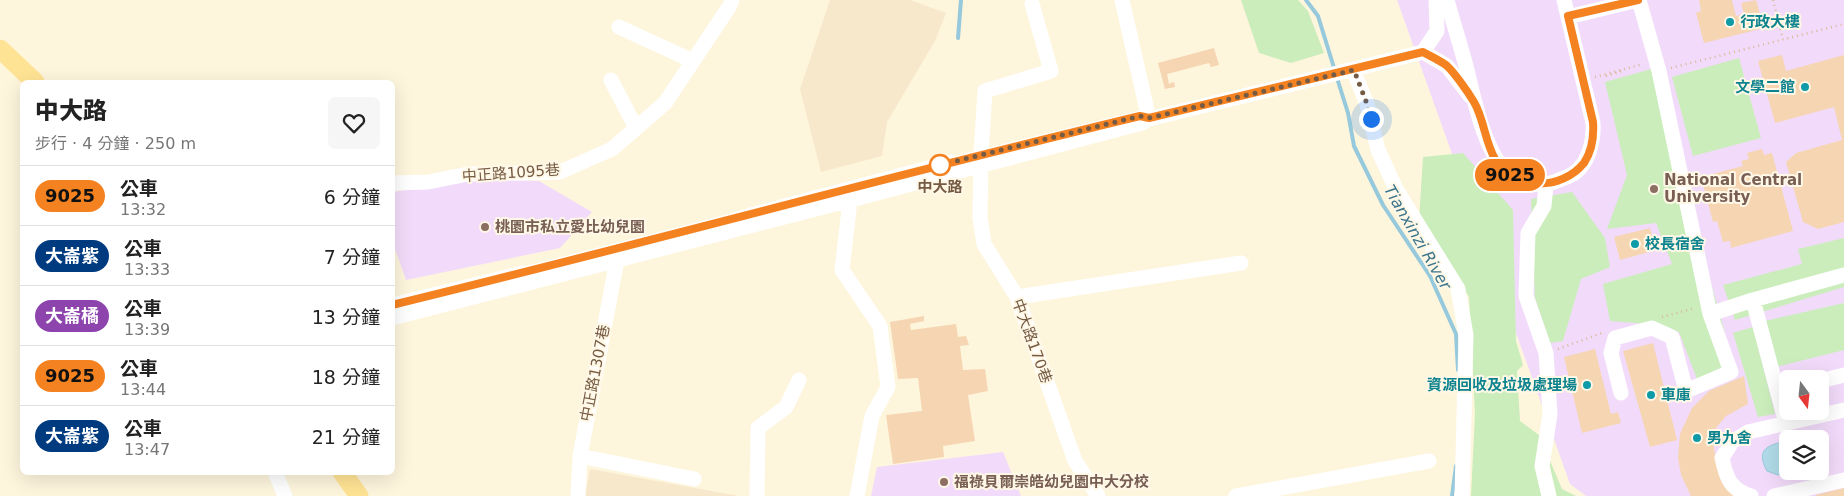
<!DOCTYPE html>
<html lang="zh-TW">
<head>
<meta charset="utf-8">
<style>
  body { margin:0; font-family:"DejaVu Sans","Noto Sans TC",sans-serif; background:#f6f6f6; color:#222; height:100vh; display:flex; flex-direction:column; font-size:19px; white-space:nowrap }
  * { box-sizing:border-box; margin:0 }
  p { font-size:16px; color:#767676 }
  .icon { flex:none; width:28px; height:28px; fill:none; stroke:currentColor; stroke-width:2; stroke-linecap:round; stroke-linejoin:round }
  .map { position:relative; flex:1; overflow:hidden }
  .sheet { position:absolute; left:20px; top:80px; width:375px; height:395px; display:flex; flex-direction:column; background:#fff; border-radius:8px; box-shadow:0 5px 20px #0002 }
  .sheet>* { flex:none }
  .badge { padding:0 10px; border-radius:16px; font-size:18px; line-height:32px }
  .needle { width:32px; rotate:165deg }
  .fabs { position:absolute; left:1779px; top:370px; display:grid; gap:10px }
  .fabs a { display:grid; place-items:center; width:50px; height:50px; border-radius:8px; background:#fff; box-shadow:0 5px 20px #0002; font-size:25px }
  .you { position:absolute; width:25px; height:25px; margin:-12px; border:4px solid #fff; border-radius:50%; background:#1a73e8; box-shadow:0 0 0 8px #1a73e833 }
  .map>.badge { position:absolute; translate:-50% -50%; box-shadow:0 0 0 2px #fff }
  .round { display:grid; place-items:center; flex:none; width:52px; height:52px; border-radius:8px; background:#f6f6f6 }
  .summary { display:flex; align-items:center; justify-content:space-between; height:85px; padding:0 15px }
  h1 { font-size:24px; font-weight:800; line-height:38px }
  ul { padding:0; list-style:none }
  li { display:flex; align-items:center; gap:15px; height:60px; padding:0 15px; border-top:1px solid #e0e0e0 }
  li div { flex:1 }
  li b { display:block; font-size:19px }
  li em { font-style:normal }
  li .badge { min-width:55px; font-weight:700; text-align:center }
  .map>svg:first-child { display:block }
  .residential { fill:#f7e8cb }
  .education { fill:#f2dbfa; fill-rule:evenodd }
  .green { fill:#caedbb }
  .water { fill:#b1dbe9; stroke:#96c9dc }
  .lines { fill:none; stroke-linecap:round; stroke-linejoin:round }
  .stream { stroke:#96c9dc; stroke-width:4 }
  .building { fill:#f6d5b2 }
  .path { stroke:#dbb896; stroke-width:2.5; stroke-dasharray:1 4; stroke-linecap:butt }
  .minor { stroke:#fff; stroke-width:15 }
  .major { stroke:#ffe394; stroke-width:19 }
  .line-casing { stroke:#fff; stroke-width:11 }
  .line { stroke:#f58220; stroke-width:8 }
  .walk { stroke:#765b44; stroke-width:5; stroke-dasharray:0 9 }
  .culture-dot { fill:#0f9aa8; stroke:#fff8e6; stroke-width:2 }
  .stop-dot { fill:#fff; stroke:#f58220; stroke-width:2.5 }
  .education-dot { fill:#8d6e63; stroke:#fff8e6; stroke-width:2 }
  .labels { text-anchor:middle; stroke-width:4; stroke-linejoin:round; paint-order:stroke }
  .culture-label { font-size:15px; font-weight:bold; fill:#0d838f; stroke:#fff8e6; text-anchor:start }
  .street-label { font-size:15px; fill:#765b44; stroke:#fff8e6 }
  .education-label { font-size:15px; font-weight:bold; fill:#785e54; stroke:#fff8e6; text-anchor:start }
  .stop-label { font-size:15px; font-weight:bold; fill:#765b44; stroke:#fff8e6 }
  .water-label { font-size:16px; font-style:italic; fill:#3c758c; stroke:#fff8e6 }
</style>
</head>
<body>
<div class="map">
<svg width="1844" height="496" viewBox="0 0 1844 496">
  <rect width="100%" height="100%" fill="#fef5dd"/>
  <!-- residential -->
  <path class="residential" d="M830,0H910L946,13L935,41L887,122L882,156L821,172L800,89Z
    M590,469L739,496H585Z"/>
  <!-- education -->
  <path class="education" d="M1397,0H1844V496H1586L1570,484ZM1788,379H1820V411H1788ZM1788,439H1820V471H1788Z
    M478,179L539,181L592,212L560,248L406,280L393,243V192Z
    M1003,452L1021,496H871L877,467Z"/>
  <!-- green -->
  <path class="green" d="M1241,0H1298L1308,11L1324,53L1291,63L1259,53Z
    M1739,58L1761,138L1693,156L1672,77Z
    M1651,69L1725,333L1723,367L1697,379L1679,332L1659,325L1610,321L1603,284L1672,264L1656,223L1607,229L1627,175L1605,82Z
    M1463,153L1513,210L1516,341L1523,365L1517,371L1520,421L1539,435L1562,489L1576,496H1471L1475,414L1469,297L1419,221L1423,157Z
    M1572,192L1605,238L1610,267L1581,279L1563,341L1550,343L1535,298L1531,199Z
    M1844,238V287L1735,320L1723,285L1802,264L1798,249Z
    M1844,303V350L1776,367L1765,321Z
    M1753,327L1775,414L1758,417L1733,333Z"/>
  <!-- water -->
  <path class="water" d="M1787,441L1788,471H1792L1778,475L1767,471C1755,449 1768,445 1787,441Z"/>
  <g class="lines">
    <!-- stream -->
    <path class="stream" d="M1306,0L1318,16L1335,71
      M958,38L961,0
      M1337,78L1348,113L1354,146L1383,205L1430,276L1456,334L1458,370
      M1452,496L1456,466"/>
  </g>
  <!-- building -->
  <path class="building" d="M1699,0H1732L1736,16L1744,14L1741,3L1756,0L1764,28L1704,43L1696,13L1701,11Z
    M1214,48L1219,65L1211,67L1209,63L1167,74L1169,84L1174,82L1175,87L1165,89L1158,63Z
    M1782,55L1786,71L1844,55V222L1818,229L1803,222L1786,162L1796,153L1842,140L1834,107L1775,123L1758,61Z
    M1762,149L1764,155L1772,153L1793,231L1731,248L1730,241L1723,242L1717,221L1713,222L1701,177L1743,166L1741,161L1749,159L1747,153Z
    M1650,228L1656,250L1620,260L1614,237Z
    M924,316V321L910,324L911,330L956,324L958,337L966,336L969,345L960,346L963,370L985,369L988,391L968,395L975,441L943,446L944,457L893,464L886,415L922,411L918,378L898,379L890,322Z
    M1653,343L1677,440L1650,447L1623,351Z
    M1595,349L1611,414L1618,412L1621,423L1582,433L1564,357Z
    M1744,376L1748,404L1726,416L1716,428L1713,441L1716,461L1735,496H1691L1681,475L1678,458L1680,434L1692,408L1709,391Z
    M1844,488V496H1816V495Z"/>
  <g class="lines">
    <!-- path -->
    <path class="path" d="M1773,0L1783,39
      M1671,68L1844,24
      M1606,76L1622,71
      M1595,77L1643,64
      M1662,317L1695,308
      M1558,349L1602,333"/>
    <!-- minor -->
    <path class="minor" d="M1122,0L1149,119
      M1447,0C1453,22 1460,44 1466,66C1474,98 1484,153 1509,174C1518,182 1534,185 1545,184C1552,184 1560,179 1567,177C1588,169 1594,142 1593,123L1564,0
      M1639,0L1659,71L1710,314L1753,300L1844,275
      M1032,4L1051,71L985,91L981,154L980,218L984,244L1017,297L1075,461L1098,496
      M1568,17L1638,0
      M619,27L693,61
      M1423,52L1447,66L1470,96
      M1423,52L1437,31L1436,0
      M1353,70L1367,104L1378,150L1396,189L1458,289L1466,335L1462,496
      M611,80L636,128
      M392,183L428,182L468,174L560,172L612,149L665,103L729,7L732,0
      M1546,185L1544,206L1528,233L1526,296L1546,353L1550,414L1542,466L1549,496
      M851,192L842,270L880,326L888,387L872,416L857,496
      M736,219L951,162
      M1017,297L1241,263
      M1753,300L1786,423
      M392,305L523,273
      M392,318L851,200L1142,123L1149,119L1423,52
      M1820,381L1844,375
      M1621,393L1611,353L1615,338L1652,328L1672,337L1686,391L1731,372L1710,314
      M580,456L694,479
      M275,472L285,496
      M578,496L580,456L617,260L616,252
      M757,496L758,428L786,407L799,380
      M1236,496L1429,461
      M1751,496C1730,490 1726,477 1722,458L1732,442L1748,432L1844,410
      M1774,496L1844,480"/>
    <!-- major -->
    <path class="major" d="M0,49L35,82
      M342,472L359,496"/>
  </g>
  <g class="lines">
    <!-- line casing -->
    <g class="line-casing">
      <path id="line" d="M392,305C642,244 890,176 1140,116L1149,118L1423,52C1430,56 1439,60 1446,65C1454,72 1468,92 1474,102C1484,119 1485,142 1495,159C1515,191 1561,191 1584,163C1592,151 1594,136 1593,122L1568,16L1638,0"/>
    </g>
    <!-- line -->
    <use href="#line" class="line"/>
    <!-- walk -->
    <path class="walk" d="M940,165L1140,116L1149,118L1354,70L1367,104L1371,119"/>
  </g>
  <!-- markers -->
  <g class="culture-dot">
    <circle cx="1730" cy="22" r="5"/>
    <circle cx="1805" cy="87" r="5"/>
    <circle cx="1635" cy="244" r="5"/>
    <circle cx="1587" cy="385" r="5"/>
    <circle cx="1651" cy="395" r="5"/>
    <circle cx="1697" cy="438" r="5"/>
  </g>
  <circle class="stop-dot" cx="940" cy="165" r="10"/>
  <g class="education-dot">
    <circle cx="1654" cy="189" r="5"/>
    <circle cx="485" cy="227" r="5"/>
    <circle cx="944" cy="482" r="5"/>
  </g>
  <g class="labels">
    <!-- culture labels -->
    <g class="culture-label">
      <text x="1740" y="27">行政大樓</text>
      <text x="1795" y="92" text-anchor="end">文學二館</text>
      <text x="1645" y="249">校長宿舍</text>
      <text x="1577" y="390" text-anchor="end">資源回收及垃圾處理場</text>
      <text x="1661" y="400">車庫</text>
      <text x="1707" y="443">男九舍</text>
    </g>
    <!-- street labels -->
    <g class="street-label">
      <text transform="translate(511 173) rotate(-4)" y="5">中正路1095巷</text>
      <text transform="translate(1032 341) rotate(70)" y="5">中大路170巷</text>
      <text transform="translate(595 373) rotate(-79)" y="5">中正路1307巷</text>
    </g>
    <!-- education labels -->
    <g class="education-label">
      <text x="1664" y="185">National Central<tspan x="1664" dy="17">University</tspan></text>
      <text x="495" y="232">桃園市私立愛比幼兒園</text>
      <text x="954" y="487">福祿貝爾崇皓幼兒園中大分校</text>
    </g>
    <!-- stop labels -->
    <g class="stop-label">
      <text x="940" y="192">中大路</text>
    </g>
    <!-- water labels -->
    <g class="water-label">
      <text transform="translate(1418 237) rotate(60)" y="6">Tianxinzi River</text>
    </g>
  </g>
</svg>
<div class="fabs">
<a><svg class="needle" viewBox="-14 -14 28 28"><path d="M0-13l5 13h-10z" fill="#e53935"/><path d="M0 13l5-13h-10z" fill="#767676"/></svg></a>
<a><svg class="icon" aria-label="layers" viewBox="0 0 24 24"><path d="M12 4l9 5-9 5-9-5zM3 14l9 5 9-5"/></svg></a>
</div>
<div class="you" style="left:1371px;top:119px"></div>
<b class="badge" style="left:1510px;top:175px;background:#f58220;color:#111">9025</b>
<section class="sheet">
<div class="summary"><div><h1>中大路</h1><p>步行 · 4 分鐘 · 250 m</p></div><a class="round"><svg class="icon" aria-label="heart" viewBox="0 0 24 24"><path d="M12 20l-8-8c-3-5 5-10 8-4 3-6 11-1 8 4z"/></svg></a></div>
<ul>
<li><span class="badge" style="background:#f58220;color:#111">9025</span><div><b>公車</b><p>13:32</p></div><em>6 分鐘</em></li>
<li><span class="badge" style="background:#003b80;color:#fff">大崙紫</span><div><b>公車</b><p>13:33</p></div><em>7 分鐘</em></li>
<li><span class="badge" style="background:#8e44ad;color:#fff">大崙橘</span><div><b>公車</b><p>13:39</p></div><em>13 分鐘</em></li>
<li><span class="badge" style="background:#f58220;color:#111">9025</span><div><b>公車</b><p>13:44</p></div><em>18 分鐘</em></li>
<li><span class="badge" style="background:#003b80;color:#fff">大崙紫</span><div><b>公車</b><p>13:47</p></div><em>21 分鐘</em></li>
</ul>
</section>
</div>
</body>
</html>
